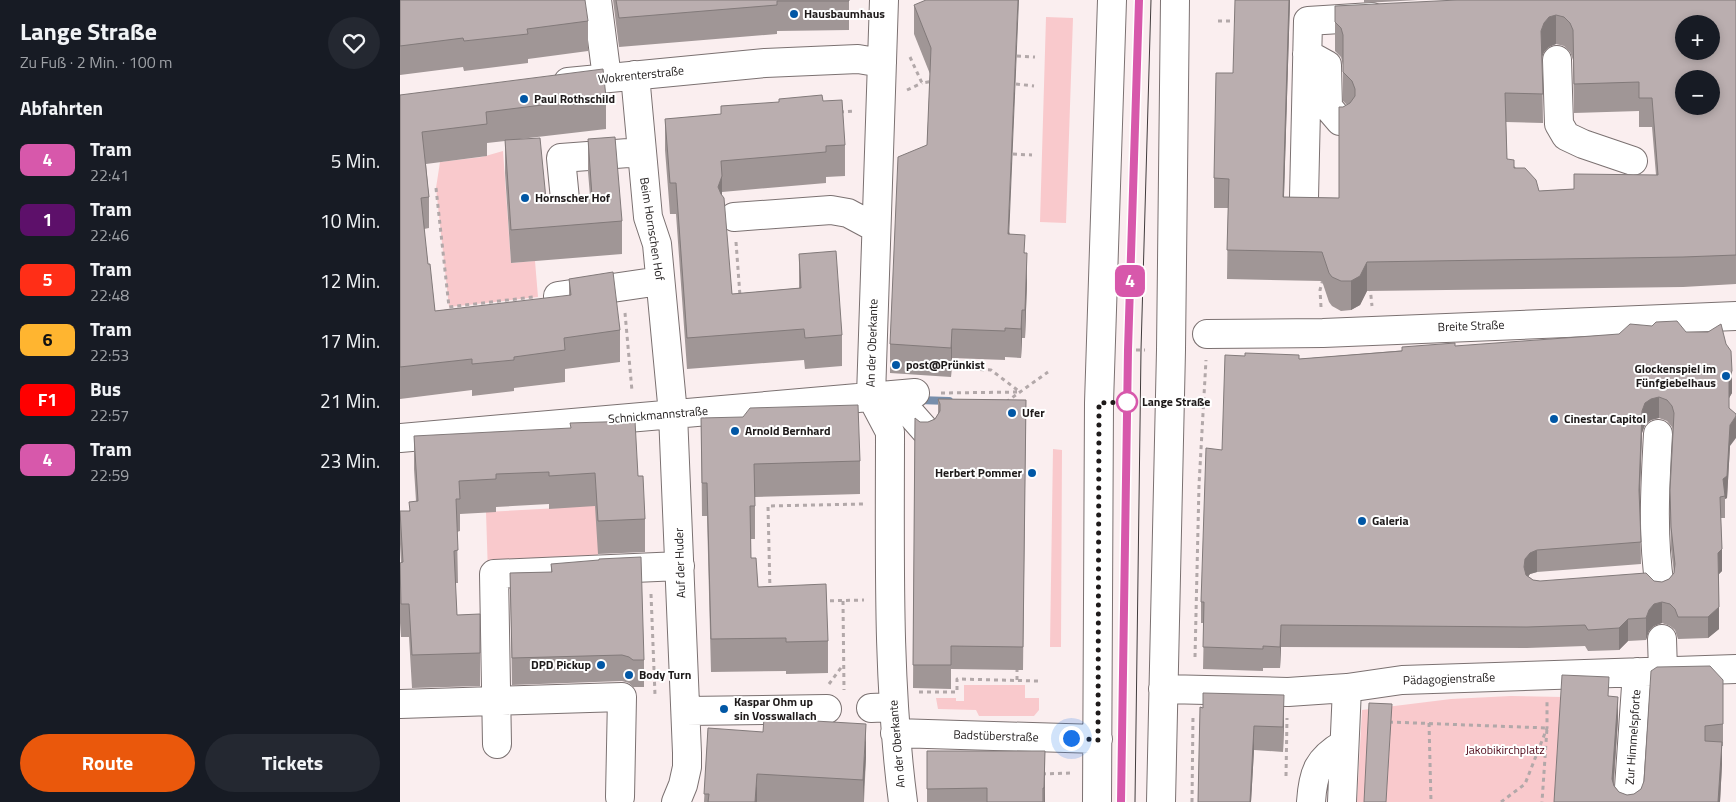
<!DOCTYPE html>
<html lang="de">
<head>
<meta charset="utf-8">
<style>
  body { margin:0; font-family:"Titillium Web",sans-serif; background:#242831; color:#f1f3f6; height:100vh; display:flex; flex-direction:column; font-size:19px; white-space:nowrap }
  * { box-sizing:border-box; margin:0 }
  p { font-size:16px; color:#9ea1a6 }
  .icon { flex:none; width:28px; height:28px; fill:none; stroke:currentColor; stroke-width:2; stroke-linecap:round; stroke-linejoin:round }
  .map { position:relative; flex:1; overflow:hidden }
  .panel { display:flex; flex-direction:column; background:#171b24; width:400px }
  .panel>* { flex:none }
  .badge { padding:0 10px; border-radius:8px; font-size:18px; line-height:32px }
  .controls { position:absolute; left:1275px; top:15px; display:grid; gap:10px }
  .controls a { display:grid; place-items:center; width:45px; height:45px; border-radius:50%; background:#171b24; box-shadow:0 2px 8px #0003; font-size:25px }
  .you { position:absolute; width:25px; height:25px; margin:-12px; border:4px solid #fff; border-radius:50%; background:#1a73e8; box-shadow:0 0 0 8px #1a73e833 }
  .map>.badge { position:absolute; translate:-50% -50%; box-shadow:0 0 0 2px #fff }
  h2 { padding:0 20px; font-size:19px; line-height:45px }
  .round { display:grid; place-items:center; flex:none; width:52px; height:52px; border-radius:26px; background:#242831 }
  .headline { display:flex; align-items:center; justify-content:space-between; height:85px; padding:0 20px }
  h1 { font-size:24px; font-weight:700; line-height:38px }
  .primary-button { display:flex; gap:10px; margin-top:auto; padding:10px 20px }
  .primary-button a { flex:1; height:58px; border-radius:30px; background:#ea580c; color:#fff; font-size:20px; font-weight:700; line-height:58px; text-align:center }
  .primary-button a+a { background:#242831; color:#f1f3f6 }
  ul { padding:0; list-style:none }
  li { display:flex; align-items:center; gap:15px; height:60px; padding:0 20px }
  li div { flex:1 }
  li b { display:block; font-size:19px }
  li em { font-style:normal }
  li .badge { min-width:55px; font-weight:700; text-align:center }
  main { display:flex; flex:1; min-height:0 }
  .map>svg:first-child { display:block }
  .green { fill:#f9c9cc }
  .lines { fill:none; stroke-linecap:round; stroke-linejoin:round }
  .stream { stroke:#778eab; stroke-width:8 }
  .minor-casing { stroke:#7b7171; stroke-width:30 }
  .path { stroke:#b2a8a9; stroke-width:3; stroke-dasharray:4 4; stroke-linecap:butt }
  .minor { stroke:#fff; stroke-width:28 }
  .tram { stroke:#413b3c; stroke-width:1 }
  .wall { fill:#a09696; fill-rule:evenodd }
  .shaded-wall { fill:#827a7a }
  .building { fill:#baaeaf; stroke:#827a7a; fill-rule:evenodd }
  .line-casing { stroke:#fff; stroke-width:11 }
  .line { stroke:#d758ab; stroke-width:8 }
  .walk { stroke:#1e1a1a; stroke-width:5; stroke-dasharray:0 9 }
  .poi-dot { fill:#0157a5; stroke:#fff; stroke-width:2 }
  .stop-dot { fill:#fff; stroke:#d758ab; stroke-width:2.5 }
  .labels { text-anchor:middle; stroke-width:4; stroke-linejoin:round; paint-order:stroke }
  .poi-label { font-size:12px; font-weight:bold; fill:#1e1a1a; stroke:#fff; text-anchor:start }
  .street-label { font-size:12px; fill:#1e1a1a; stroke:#fff }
  .stop-label { font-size:12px; font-weight:bold; fill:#1e1a1a; stroke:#fff; text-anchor:start }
  .park-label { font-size:12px; fill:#520b1b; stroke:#fff }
</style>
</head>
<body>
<main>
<section class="panel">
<div class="headline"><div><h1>Lange Straße</h1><p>Zu Fuß · 2 Min. · 100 m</p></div><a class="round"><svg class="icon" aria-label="heart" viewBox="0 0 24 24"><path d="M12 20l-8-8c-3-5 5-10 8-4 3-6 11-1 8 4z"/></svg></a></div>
<h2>Abfahrten</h2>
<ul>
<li><span class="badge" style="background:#d758ab;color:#fff">4</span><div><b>Tram</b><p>22:41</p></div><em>5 Min.</em></li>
<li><span class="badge" style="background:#5d106a;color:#fff">1</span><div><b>Tram</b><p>22:46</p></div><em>10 Min.</em></li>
<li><span class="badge" style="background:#ff2e17;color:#fff">5</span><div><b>Tram</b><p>22:48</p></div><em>12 Min.</em></li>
<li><span class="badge" style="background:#ffb530;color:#111">6</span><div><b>Tram</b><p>22:53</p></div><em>17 Min.</em></li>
<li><span class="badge" style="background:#f00;color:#fff">F1</span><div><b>Bus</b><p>22:57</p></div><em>21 Min.</em></li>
<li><span class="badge" style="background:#d758ab;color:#fff">4</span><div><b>Tram</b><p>22:59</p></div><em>23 Min.</em></li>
</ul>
<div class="primary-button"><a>Route</a><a>Tickets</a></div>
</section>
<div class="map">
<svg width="1336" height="802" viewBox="0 0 1336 802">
  <rect width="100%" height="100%" fill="#faeeef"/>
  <!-- green -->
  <path class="green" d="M646,17L673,18L666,223L640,222Z
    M103,151L111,263L135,261L138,297L49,307L36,188L40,162L82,157Z
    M653,449L662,450L661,647H650Z
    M204,497L198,548V570L88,574L86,512L159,508Z
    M564,685H625V698H639V710L634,716H579L576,710L538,709L536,698H556V701H564Z
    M1111,696L1162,697L1156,802H957L962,710L1051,699Z"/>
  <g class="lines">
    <!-- stream -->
    <path class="stream" d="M518,400L549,401"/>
    <!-- minor casing -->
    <g class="minor-casing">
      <path id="minor" d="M197,0L207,78
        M484,0L471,396L490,432C490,555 487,680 503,802
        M907,54L927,65L928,107L940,121
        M1157,60L1159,124L1166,136L1183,144L1233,161
        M235,75L248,217L257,244L273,414L287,753V767L283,785L276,802
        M168,82L365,63L458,59L482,63
        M904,198L908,21L972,17
        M166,210L161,158L242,152
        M334,217L431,210L448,213L476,228
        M158,296L260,281
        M807,334L923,333L1336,316
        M475,398L510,413L525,430
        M1258,434C1255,486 1252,537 1260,588
        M0,438L515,393
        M1262,639L1263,671
        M763,689L888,692L947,688L1002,680L1336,669
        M0,704L222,697L220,797
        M471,708L494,707
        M286,711L427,709
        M495,733L698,739
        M97,744L94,574L280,566
        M697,802L699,403L712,0
        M761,802L771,350L775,0
        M911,802C913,772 918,759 944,744
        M942,802L947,688
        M1228,802L1237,672"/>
    </g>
    <!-- path -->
    <path class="path" d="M818,21H835
      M617,56L635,57
      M510,57L522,83L534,81
      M616,84L634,86
      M507,90L522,83
      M440,112L454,111
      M613,154L632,155
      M36,188L49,307L133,297
      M336,242L340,296
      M970,287L972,306
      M921,307L920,290L923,279
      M225,313L232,391
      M728,350H745
      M548,368L591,370L620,392
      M541,393L619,392
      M606,402L648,372
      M370,591L368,506L464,504
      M251,594L255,695
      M422,601L464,600
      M443,601L444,690
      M795,657L799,485L806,360
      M617,680V670
      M429,684L443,665
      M519,692H557V679L638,681
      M989,722L1147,728L1142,802
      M1029,723L1031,802
      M642,774L671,773
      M886,776L887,718
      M792,802L793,715
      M1101,802L1125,784L1147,728V701"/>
    <!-- minor -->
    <use href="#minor" class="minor"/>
    <!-- tram -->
    <path class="tram" d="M721,802L728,350L739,0
      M735,802L741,350L751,0"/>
  </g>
  <!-- wall -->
  <path class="wall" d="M0,0L188,21V51L128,59V63L64,71L63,67L0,75Z
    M213,0H449V30L377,31V34L219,47Z
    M890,0L884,197L939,198L943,107L947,105L943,101V65L941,57L935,51V6L1336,0V284L1283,287L967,291L960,305L951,310L941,311L932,306L929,302L922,281L827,279L828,208H814V178L833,73ZM1156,44L1164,46L1170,52L1173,60L1174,113L1239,111V127H1252L1256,175L1174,189L1139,191L1107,159L1106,122L1143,123L1142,57L1144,52L1149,47Z
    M964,0H1018L964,3Z
    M514,5L610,234L625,253L627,282L625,338H622L621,358L605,357V360L552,358L551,377L490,373V344L527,145L530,74L514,34Z
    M0,95L206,97V129L120,139L146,199L190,196L188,172V139L222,221V254L111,263L105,173V141L87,143V156L26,164L29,197V228L24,229L28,264L35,311L169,296V279L220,330V362L165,369V382L114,388V391L72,396V390L0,399Z
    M423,101L445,145V176L426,177V183L322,192V196L332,294L399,288V254L442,335V366L405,369L404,360L287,369L276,214H270L265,150V119L321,115V106Z
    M1055,346L1332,393L1329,398L1330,446L1327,498L1325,499V518H1321L1322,571L1319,574V629L1308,638L1278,639L1275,630L1270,626L1262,623L1254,626L1249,631L1246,640L1228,641L1219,650L1188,651L1185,646L1127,648L881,647L880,668H863V671L803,669L804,623H801V602L822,450L845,356L899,359ZM1259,418L1267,421L1272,427L1273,431L1270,490V511L1271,549L1274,573L1269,579L1262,582L1254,581H1140L1133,580L1128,576L1130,574L1137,572L1241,564L1240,500L1242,433L1245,425L1251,420Z
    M538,399L626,400L623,670L551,669V689L513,688L515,418L520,422H528L535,419L538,414Z
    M301,418L460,461V494L355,497V539H351V558L358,587L428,641V673L386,674V671L311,672L307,516H302Z
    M14,436L238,476L245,519V552L198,554L195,506L149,509V504L96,507V512L60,514V531L57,532L58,583H55L57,615L80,653V686L12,688L9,637H1L0,623V563H1L0,544V511H9L16,501L14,469Z
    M151,564L244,660V687H233L229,683L222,681L112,685L110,573L151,572Z
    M1323,680V746H1322V764L1320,802H1154L1209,696L1218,719L1214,785L1219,792L1227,795L1234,794L1241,789Z
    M803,708L884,720L883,752L854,750L851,802H798Z
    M308,728L466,757L464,802H304Z
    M527,751H645V802H527Z"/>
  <!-- shaded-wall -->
  <path class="shaded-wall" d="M618,0H619L608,263V234Z
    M889,0H890L883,226V197Z
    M1156,15V44L1149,47L1144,52L1141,60V31L1144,23L1149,17Z
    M322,176V207L318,187Z
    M627,253V282L625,338V310Z
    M967,262V291L960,305L951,310V281Z
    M622,310V338L621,358V329Z
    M552,329V358L551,377V348Z
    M1332,371V393L1329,398V376Z
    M1259,397V418L1251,420L1245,425L1242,433L1239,511V490L1242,411L1245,403L1251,399Z
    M1336,416V438L1330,446L1327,498L1325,499L1323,479L1330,425Z
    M1322,549V571L1318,575V553Z
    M1137,550V572L1130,574L1125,581L1124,567L1125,559L1130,553Z
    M1262,602V623L1254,626L1249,631L1246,640V618L1249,610L1254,604Z
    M1319,607V629L1308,638V617Z
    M1228,619V641L1219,650V628Z
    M881,625V647L880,668V647Z
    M884,695V720L883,752V727Z
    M1218,697V719L1212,801V779Z
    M466,724V757L463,802V780Z
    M854,726V750L851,802H850Z
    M1322,742V764L1320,802H1318Z
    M645,751V802H644Z
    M357,774V802H355Z"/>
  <!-- building -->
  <path class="building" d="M0,0H185L188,21L127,29L128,34L64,41L63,38L0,46Z
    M216,0H449V1H377V5L219,18Z
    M526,0H618L608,234L625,235L624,253H627L625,310H622L621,329L605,328V331L552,329L551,348L490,344L498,157L527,145L531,48L514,5Z
    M835,0H889L883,197L939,198V107H943L950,103L955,96V89L952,81L943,72V35L941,28L935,22V6L1057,0H1336V255L1283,257L967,262L960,276L951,281H941L932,277L929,273L922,252L827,250L829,179L814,178L816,73H833ZM1156,15L1164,17L1170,23L1173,30L1174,84L1239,82V98H1252L1258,175L1174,174V189L1139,191L1136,180L1125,168H1114V160L1107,159L1105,93L1143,94L1141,31L1144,23L1149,17ZM1284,24H1311V51H1284ZM1284,79H1311V106H1284Z
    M203,69L206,97L86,112L87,124L22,132L29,197L21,198L28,264H30L35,311L171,295L169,279L213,272L220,330L164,338L165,350L114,357V360L72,364V359L0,367V95Z
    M422,95L423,101L442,100L445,145L426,146V152L321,161L322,176L318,187L321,194L324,198L332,294L401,288L399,254L436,251L442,335L405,338L404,329L287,338L276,183H270L265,119L321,114V106L379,102V99Z
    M215,137L222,221L111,230L105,140L140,138L146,199L192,196L188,139Z
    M1277,321L1286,332H1308L1321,324L1326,344L1331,351L1332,371L1329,376V408L1336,414V416L1330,425L1327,476L1323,479L1325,496L1320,497L1322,549L1318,553L1319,607L1308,617H1278L1275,609L1270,604L1262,602L1254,604L1249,610L1246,618L1228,619L1219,628L1188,630L1185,625L1127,627L881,625L880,647L863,646V649L803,647L804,602H801L806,448L822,450L825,355L845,356V353L899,355V359L1002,351V347L1055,343V346L1219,334L1230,324L1252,326L1256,322ZM1259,397L1267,400L1272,406L1274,413L1270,490L1271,527L1275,564L1274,573L1269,579L1262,582L1254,581L1246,573L1140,581L1133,580L1126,575L1124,567L1125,559L1130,553L1137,550L1241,542L1239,490L1242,411L1245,403L1251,399Z
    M538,399L626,400L623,647L551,646V665H513L515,418L520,422H528L535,419L540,411V404Z
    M458,405L460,461L354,464L355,506H350L351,558H356L358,587L426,584L428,641L386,642V638L311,639L307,483H302L301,418L343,417L350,408Z
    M235,421L238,476H243L245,519L198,521L195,473L149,476V472L96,474V479L59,481L60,499H56L58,550L54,551L57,615L80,614V653L12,655L9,604H1L0,563L3,562L0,511H10L9,502L18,501L14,436L171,428L170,423Z
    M241,557L244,660H233L229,657L222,655L112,658L110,573L152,572L151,564L199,560V559Z
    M1310,666L1323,680V724L1305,726V741L1322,742L1318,802H1154L1162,675L1209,677L1208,696L1218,697L1212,779L1214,786L1219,792L1227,795L1234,794L1241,789L1244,781L1251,671L1257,667Z
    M803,693L884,695L883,727L854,726L850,802H798L800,707L803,708Z
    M969,703L992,704L986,802H964Z
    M364,718L466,724L463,780L357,774L355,802H308L309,794H304L308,728L363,732Z
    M527,751H645L644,788H643V802H587V788L527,789Z"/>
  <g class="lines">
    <!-- line casing -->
    <g class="line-casing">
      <path id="line" d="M721,802L728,350L739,0"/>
    </g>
    <!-- line -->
    <use href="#line" class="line"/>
    <!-- walk -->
    <path class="walk" d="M671,738L698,740L699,403L727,402"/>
  </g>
  <!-- markers -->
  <g class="poi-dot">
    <circle cx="394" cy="14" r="5"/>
    <circle cx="124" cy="99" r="5"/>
    <circle cx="125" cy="198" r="5"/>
    <circle cx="496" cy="365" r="5"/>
    <circle cx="1326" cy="376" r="5"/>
    <circle cx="612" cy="413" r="5"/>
    <circle cx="1154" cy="419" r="5"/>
    <circle cx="335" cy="431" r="5"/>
    <circle cx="632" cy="473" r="5"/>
    <circle cx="962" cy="521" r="5"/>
    <circle cx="201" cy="665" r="5"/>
    <circle cx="229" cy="675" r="5"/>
    <circle cx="324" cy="709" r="5"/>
  </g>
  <circle class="stop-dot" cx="727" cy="402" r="10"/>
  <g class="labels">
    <!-- poi labels -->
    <g class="poi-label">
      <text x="404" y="18">Hausbaumhaus</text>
      <text x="134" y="103">Paul Rothschild</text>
      <text x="135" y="202">Hornscher Hof</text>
      <text x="506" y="369">post@Prünkist</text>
      <text x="1316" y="373" text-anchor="end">Glockenspiel im<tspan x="1316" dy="14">Fünfgiebelhaus</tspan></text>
      <text x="622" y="417">Ufer</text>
      <text x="1164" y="423">Cinestar Capitol</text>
      <text x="345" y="435">Arnold Bernhard</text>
      <text x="622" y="477" text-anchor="end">Herbert Pommer</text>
      <text x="972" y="525">Galeria</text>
      <text x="191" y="669" text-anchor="end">DPD Pickup</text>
      <text x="239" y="679">Body Turn</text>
      <text x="334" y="706">Kaspar Ohm up<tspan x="334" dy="14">sin Vosswallach</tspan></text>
    </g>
    <!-- street labels -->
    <g class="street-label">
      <text transform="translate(241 75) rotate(-6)" y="4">Wokrenterstraße</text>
      <text transform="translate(252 229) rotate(81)" y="4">Beim Hornschen Hof</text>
      <text transform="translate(1071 326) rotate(-2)" y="4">Breite Straße</text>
      <text transform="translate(472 343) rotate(-88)" y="4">An der Oberkante</text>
      <text transform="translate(258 415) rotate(-5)" y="4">Schnickmannstraße</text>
      <text transform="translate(280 563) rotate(-92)" y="4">Auf der Huder</text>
      <text transform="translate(1049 679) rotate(-2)" y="4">Pädagogienstraße</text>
      <text transform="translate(596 736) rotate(2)" y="4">Badstüberstraße</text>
      <text transform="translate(1233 737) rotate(-86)" y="4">Zur Himmelspforte</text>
      <text transform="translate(497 744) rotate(-95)" y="4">An der Oberkante</text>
    </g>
    <!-- stop labels -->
    <g class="stop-label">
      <text x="742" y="406">Lange Straße</text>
    </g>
    <!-- park labels -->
    <g class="park-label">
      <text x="1105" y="754">Jakobikirchplatz</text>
    </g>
  </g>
</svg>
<div class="controls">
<a>+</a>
<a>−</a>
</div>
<div class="you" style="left:671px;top:738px"></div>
<b class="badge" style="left:730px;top:281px;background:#d758ab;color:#fff">4</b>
</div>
</main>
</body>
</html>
